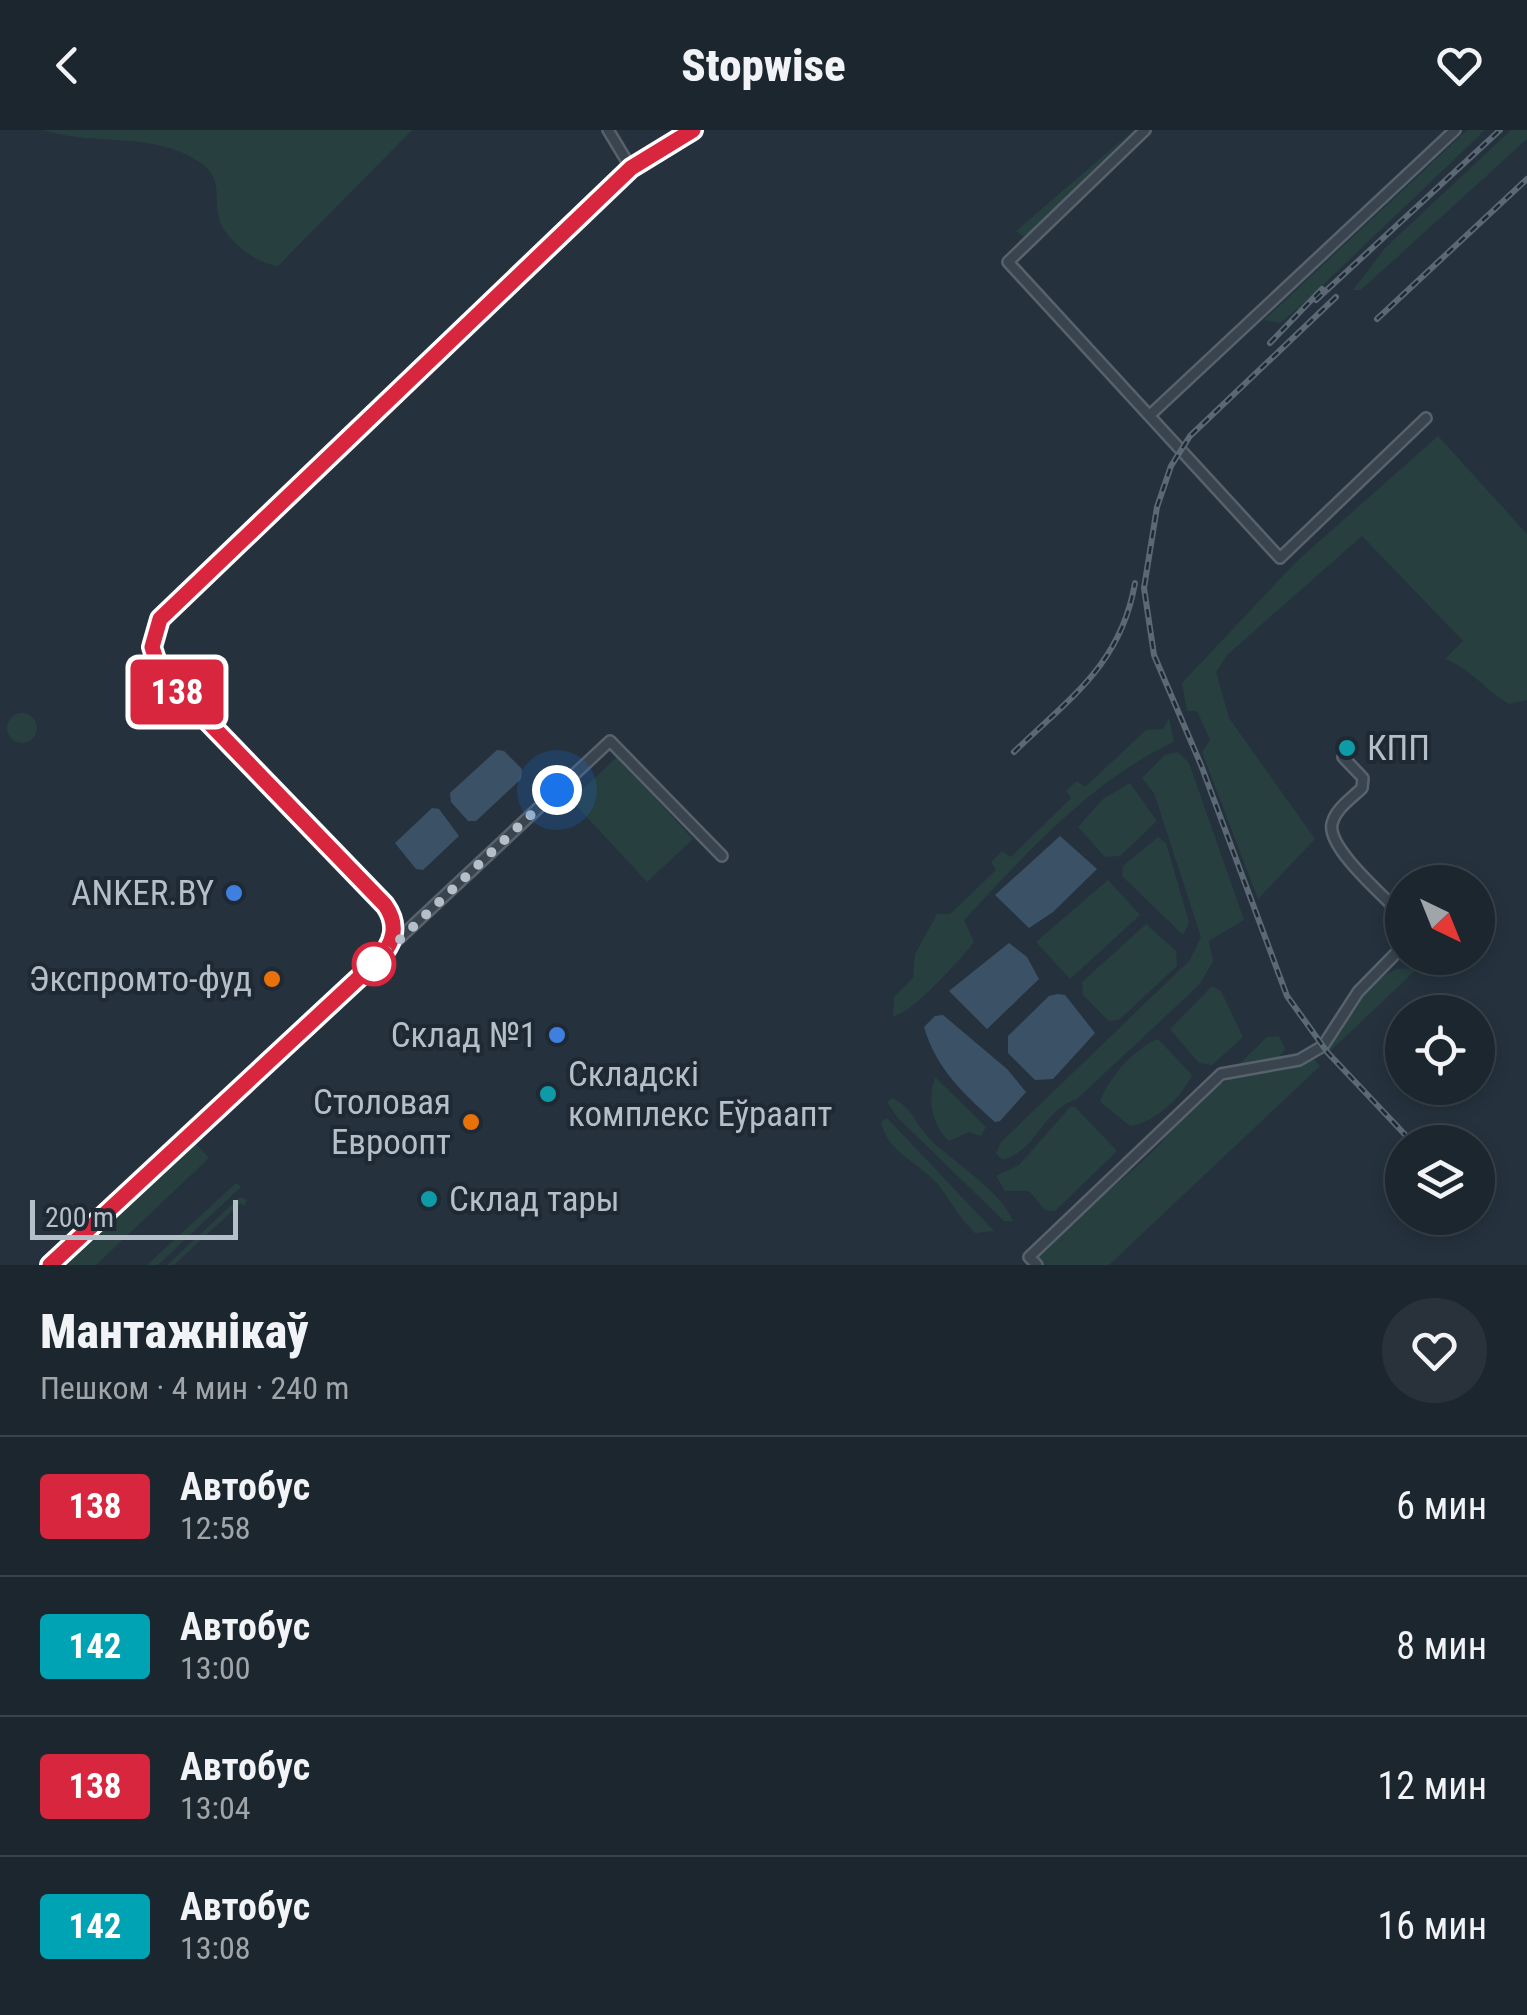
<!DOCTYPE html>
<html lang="ru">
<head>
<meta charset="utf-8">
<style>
  body { margin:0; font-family:"Roboto Condensed",sans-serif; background:#29323a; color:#f1f3f6; height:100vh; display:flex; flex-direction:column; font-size:38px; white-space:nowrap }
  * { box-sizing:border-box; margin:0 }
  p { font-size:32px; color:#a0a5aa }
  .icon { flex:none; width:55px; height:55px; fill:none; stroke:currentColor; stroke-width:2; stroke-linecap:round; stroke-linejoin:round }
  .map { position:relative; height:1135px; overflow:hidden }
  .sheet { display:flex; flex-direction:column; background:#1c262e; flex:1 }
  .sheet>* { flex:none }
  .badge { padding:0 20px; border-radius:8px; font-size:35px; line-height:65px }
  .needle { width:65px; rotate:137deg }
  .fabs { position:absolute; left:1385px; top:735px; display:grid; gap:20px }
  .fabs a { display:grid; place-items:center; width:110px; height:110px; border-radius:50%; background:#1c262e; box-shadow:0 5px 15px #0003,0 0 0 2px #3a434a; font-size:50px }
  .scale { position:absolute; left:30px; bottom:25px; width:208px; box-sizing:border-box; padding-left:10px; border:5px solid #b5bfc9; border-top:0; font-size:28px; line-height:35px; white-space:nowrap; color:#b5bfc9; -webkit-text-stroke:8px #1e2933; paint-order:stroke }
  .you { position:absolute; width:50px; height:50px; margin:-25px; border:8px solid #fff; border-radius:50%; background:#1a73e8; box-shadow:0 0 0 15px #1a73e833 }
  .map>.badge { position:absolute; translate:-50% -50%; box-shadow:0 0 0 5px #fff }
  .round { display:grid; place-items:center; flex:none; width:105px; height:105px; border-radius:52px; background:#29323a }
  .summary { display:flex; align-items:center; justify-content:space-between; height:170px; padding:0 40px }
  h1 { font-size:48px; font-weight:800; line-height:75px }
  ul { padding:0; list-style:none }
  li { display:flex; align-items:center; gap:30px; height:140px; padding:0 40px; border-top:2px solid #3a434a }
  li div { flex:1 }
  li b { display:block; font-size:38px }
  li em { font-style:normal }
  li .badge { min-width:110px; font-weight:700; text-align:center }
  header { display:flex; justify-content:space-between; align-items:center; height:130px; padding:0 40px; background:#1c262e; font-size:45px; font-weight:800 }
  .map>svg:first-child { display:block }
  .green { fill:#273f3f }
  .water { fill:#3b5266 }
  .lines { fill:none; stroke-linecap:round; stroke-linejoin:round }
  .minor-casing { stroke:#57626c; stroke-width:14 }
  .minor { stroke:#39444e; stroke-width:9 }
  .rail-casing { stroke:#5b6975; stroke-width:6 }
  .rail { stroke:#1e2933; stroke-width:2.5; stroke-dasharray:8; stroke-linecap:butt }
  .line-casing { stroke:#fff; stroke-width:22 }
  .line { stroke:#d7263d; stroke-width:15 }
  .walk { stroke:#b5bfc9; stroke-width:10; stroke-dasharray:0 18 }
  .culture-dot { fill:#0f9aa8; stroke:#1e2933; stroke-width:4 }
  .shop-dot { fill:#3f7fe0; stroke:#1e2933; stroke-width:4 }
  .stop-dot { fill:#fff; stroke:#d7263d; stroke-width:5 }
  .food-dot { fill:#e8710a; stroke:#1e2933; stroke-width:4 }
  .labels { text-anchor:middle; stroke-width:8; stroke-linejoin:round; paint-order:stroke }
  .poi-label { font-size:35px; fill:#b5bfc9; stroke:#1e2933; text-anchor:end }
</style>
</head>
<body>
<header><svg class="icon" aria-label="back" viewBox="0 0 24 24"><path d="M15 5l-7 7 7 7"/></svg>Stopwise<svg class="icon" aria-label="heart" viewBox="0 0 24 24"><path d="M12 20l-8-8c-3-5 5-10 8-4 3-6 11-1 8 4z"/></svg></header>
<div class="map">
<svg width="1527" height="1135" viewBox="0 0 1527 1135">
  <rect width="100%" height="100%" fill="#25323e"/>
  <!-- green -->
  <path class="green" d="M43,0H412L278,136C258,135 225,110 219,89C213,66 224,51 201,33C153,0 96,17 43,0Z
    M1467,0H1485L1302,175L1280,193L1264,190Z
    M1511,0H1527V9L1361,160H1353L1385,118Z
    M1130,3L1029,104L1023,106L1016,101Z
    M1438,306L1527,404V570L1509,574C1485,560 1472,539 1445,529L1463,511L1362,406L1227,525L1216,542L1229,588L1315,709L1258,769L1202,622L1210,610L1197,581H1187L1182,553L1296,432Z
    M7 598a15 15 0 1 1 30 0a15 15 0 1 1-30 0Z
    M1169,588L1174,612C1091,650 1025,725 964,790L974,812C961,829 911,885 893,886L894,867L913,848L915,824L937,784H950L996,740L991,732L1002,721L1011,727L1071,668L1066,661L1077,651L1085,657L1146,600L1163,599Z
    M1178,622L1189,633L1244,790L1209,811L1213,831L1200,854L1077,969C1045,977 1034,1024 1002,1030L996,1023L1001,1012L1190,830L1201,807L1154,663L1142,648L1165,625Z
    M617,627L693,709L647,752L571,670Z
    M1130,653L1157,691L1120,726L1105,727L1078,697L1103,669Z
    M1158,707L1166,713L1189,792L1183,805L1122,746L1123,736Z
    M1108,750L1140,785L1070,849L1036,812Z
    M1146,794L1176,821L1177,836L1119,890L1109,891L1083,865L1082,852Z
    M1418,838L1328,923L1325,918L1374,852L1396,839Z
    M1212,856L1221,861L1243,907L1212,935L1199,933L1170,899Z
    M1279,906L1285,919L1277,929L1237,936L1267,907Z
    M1158,909L1192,945C1181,968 1154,993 1130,996L1100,972C1108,948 1134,919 1158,909Z
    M1313,928L1320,936L1109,1135H1038L1037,1128C1073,1086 1118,1056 1157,1017C1177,996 1198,964 1224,952C1252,938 1286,945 1313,928Z
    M935,947L986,997L981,1006L969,1002L949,1011C932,996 927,969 935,947Z
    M892,968C913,978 914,992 929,1008C951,1031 1001,1060 1013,1091H1004L898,988L887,972Z
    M1070,977H1075L1117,1021L1055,1081L1045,1080L1029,1061H1005L996,1046L1019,1035Z
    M887,988L994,1101L975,1103C960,1089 952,1073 940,1057C920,1031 889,1026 881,992Z
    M194,1012L209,1028L96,1135H63Z
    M236,1053L241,1057L158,1135H147Z
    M240,1067L247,1070L244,1076L241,1073L174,1135H167Z"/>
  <!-- water -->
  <path class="water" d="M497,620L504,621L522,639L521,649L476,691H468L451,672L450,663Z
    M432,678L439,679L459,706L423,740L416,739L395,713Z
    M1060,706L1097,739L1053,782L1029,798L995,765Z
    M1009,813L1027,827L1039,849L987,899L949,861Z
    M1058,864L1065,865L1095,903L1053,949L1035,950L1008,923V906L1049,866Z
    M943,885L1007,939L1026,962L1000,991L995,992C963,963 937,940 924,897L935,886Z"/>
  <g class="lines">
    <!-- minor casing -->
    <g class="minor-casing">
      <path id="minor" d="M608,0L631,38
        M1145,0L1008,132L1280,428L1426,288
        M1150,285L1455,0
        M1343,627L1363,648L1362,658C1352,668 1335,679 1332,694C1327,718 1385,767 1402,785
        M389,817L394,796L387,778L160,542L152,509L167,481L631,38L693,0
        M50,1135L610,611L722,726
        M1037,1135L1029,1127L1221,944L1299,930L1323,916L1358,862L1402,817"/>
    </g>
    <!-- minor -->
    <use href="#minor" class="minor"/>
    <!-- rail casing -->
    <g class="rail-casing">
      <path id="rail" d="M1336,167L1190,306L1171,336L1157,377L1144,458L1154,525L1201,635L1287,866L1328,923L1412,1012
        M1316,170L1500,0
        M1377,189L1527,49
        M1270,213L1322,159
        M1014,622C1070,568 1121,534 1135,453"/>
    </g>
    <!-- rail -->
    <use href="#rail" class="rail"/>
  </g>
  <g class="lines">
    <!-- line casing -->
    <g class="line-casing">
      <path id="line" d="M50,1135L378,830C394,813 399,795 385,775L160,542L152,517L160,489L631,38L693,0"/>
    </g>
    <!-- line -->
    <use href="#line" class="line"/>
    <!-- walk -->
    <path class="walk" d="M374,834L557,660"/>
  </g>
  <!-- markers -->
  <g class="culture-dot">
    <circle cx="1347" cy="618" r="10"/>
    <circle cx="548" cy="964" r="10"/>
    <circle cx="429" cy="1069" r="10"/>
  </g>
  <g class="shop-dot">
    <circle cx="234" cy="763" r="10"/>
    <circle cx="557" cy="905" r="10"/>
  </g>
  <circle class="stop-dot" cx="374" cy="834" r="20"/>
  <g class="food-dot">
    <circle cx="272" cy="849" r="10"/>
    <circle cx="471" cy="992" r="10"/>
  </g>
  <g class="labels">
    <!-- poi labels -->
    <g class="poi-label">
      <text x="1367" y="630" text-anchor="start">КПП</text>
      <text x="214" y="775">ANKER.BY</text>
      <text x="252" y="861">Экспромто-фуд</text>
      <text x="537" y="917">Склад №1</text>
      <text x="568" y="956" text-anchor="start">Складскі<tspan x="568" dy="40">комплекс Еўраапт</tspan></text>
      <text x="451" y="984">Столовая<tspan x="451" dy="40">Евроопт</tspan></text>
      <text x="449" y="1081" text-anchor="start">Склад тары</text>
    </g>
  </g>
</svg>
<div class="fabs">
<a><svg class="needle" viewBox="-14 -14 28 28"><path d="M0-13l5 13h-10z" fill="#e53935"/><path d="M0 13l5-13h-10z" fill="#a0a5aa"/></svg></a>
<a><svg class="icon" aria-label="locate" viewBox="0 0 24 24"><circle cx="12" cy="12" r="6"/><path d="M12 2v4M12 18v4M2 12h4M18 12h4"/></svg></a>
<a><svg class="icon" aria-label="layers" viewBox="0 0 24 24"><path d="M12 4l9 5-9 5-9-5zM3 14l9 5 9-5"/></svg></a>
</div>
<div class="scale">200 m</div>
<div class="you" style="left:557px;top:660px"></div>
<b class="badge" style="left:177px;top:562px;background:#d7263d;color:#fff">138</b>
</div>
<section class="sheet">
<div class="summary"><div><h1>Мантажнікаў</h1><p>Пешком · 4 мин · 240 m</p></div><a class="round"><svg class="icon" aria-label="heart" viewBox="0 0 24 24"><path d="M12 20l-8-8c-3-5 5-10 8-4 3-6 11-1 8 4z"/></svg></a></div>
<ul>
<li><span class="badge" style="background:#d7263d;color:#fff">138</span><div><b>Автобус</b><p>12:58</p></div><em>6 мин</em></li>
<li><span class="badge" style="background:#00a3b4;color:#fff">142</span><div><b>Автобус</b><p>13:00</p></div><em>8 мин</em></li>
<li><span class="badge" style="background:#d7263d;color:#fff">138</span><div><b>Автобус</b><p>13:04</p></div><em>12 мин</em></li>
<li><span class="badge" style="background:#00a3b4;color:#fff">142</span><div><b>Автобус</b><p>13:08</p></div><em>16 мин</em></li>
</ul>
</section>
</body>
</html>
